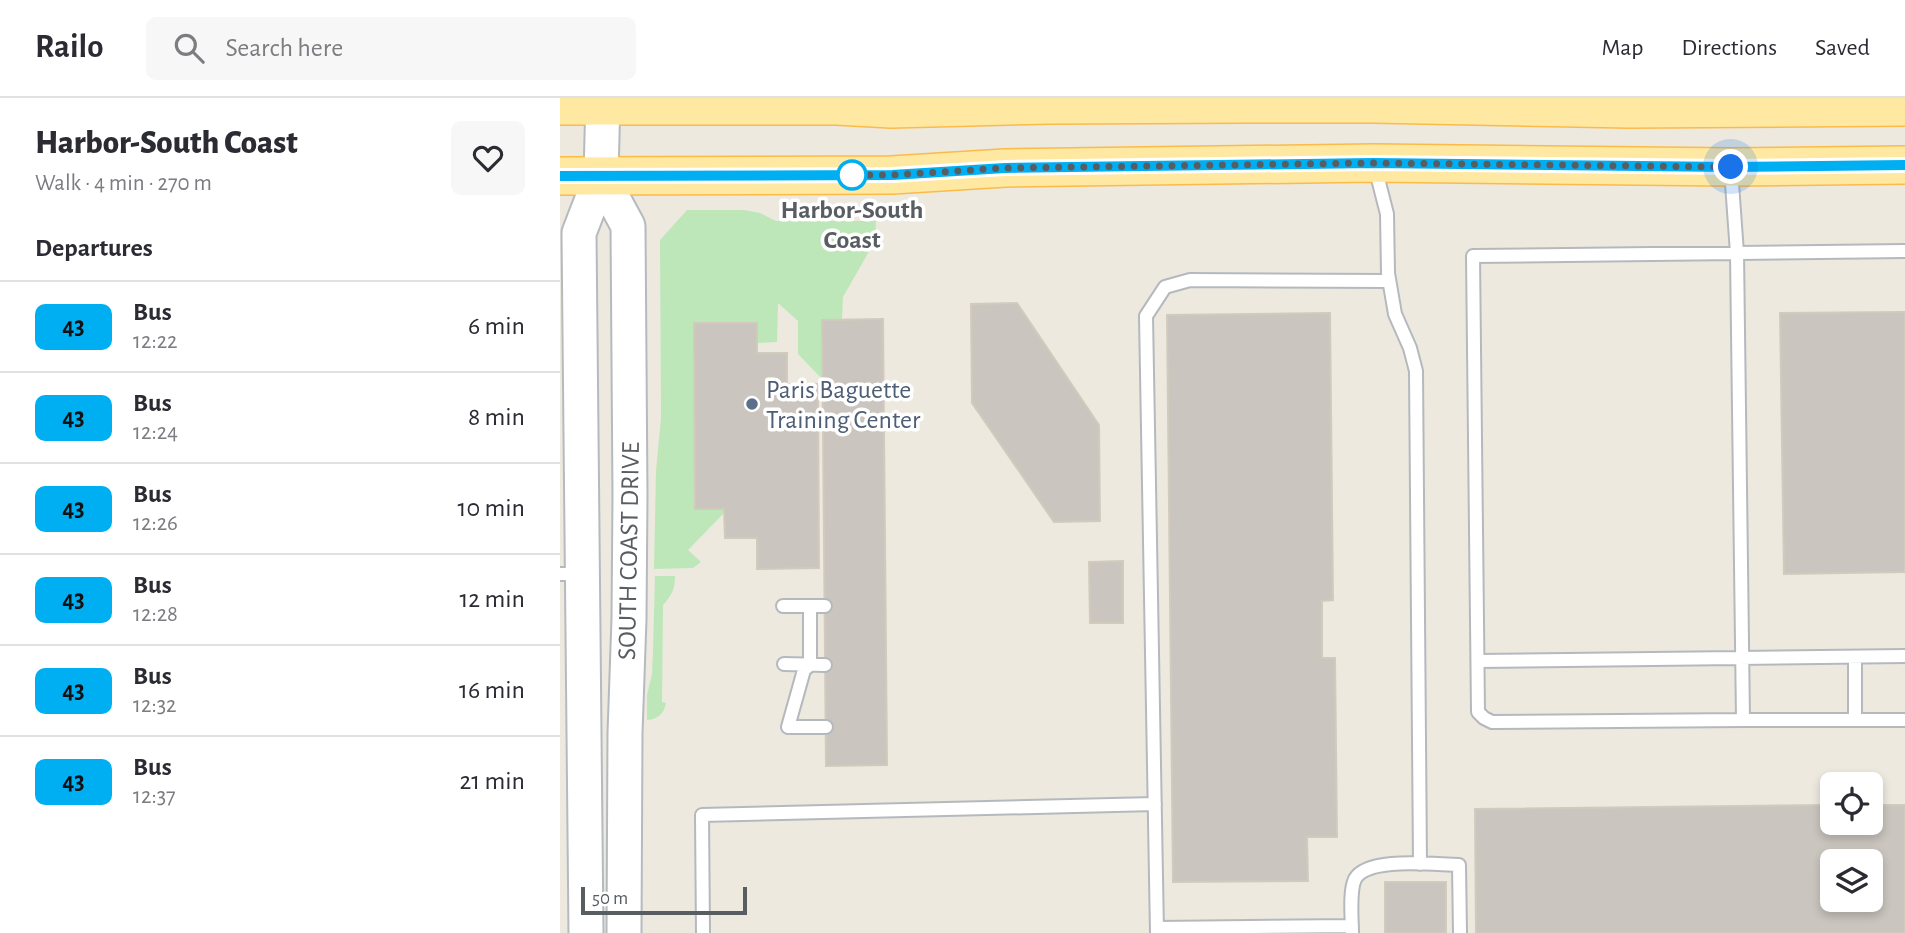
<!DOCTYPE html>
<html lang="en">
<head>
<meta charset="utf-8">
<style>
  body { margin:0; font-family:"Alegreya Sans",sans-serif; background:#f7f7f7; color:#2b2b33; height:100vh; display:flex; flex-direction:column; font-size:26px; white-space:nowrap }
  * { box-sizing:border-box; margin:0 }
  p { font-size:23px; color:#7c7c81 }
  .icon { flex:none; width:38px; height:38px; fill:none; stroke:currentColor; stroke-width:2; stroke-linecap:round; stroke-linejoin:round }
  .map { position:relative; flex:1; overflow:hidden }
  .details { display:flex; flex-direction:column; background:#fff; width:560px }
  .details>* { flex:none }
  .badge { padding:0 14px; border-radius:10px; font-size:24px; line-height:46px }
  .tools { position:absolute; left:1260px; top:674px; display:grid; gap:14px }
  .tools a { display:grid; place-items:center; width:63px; height:63px; border-radius:10px; background:#fff; box-shadow:0 4px 10px #0003; font-size:35px }
  .scale { position:absolute; left:21px; bottom:18px; width:166px; box-sizing:border-box; padding-left:7px; border:4px solid #585d62; border-top:0; font-size:19px; line-height:24px; white-space:nowrap; color:#585d62; -webkit-text-stroke:5px #fff; paint-order:stroke }
  .you { position:absolute; width:35px; height:35px; margin:-18px; border:5px solid #fff; border-radius:50%; background:#1a73e8; box-shadow:0 0 0 10px #1a73e833 }
  .map>.badge { position:absolute; translate:-50% -50%; box-shadow:0 0 0 4px #fff }
  h2 { padding:0 35px; font-size:26px; line-height:63px }
  .round { display:grid; place-items:center; flex:none; width:74px; height:74px; border-radius:10px; background:#f7f7f7 }
  .head { display:flex; align-items:center; justify-content:space-between; height:119px; padding:0 35px }
  h1 { font-size:33px; font-weight:800; line-height:52px }
  ul { padding:0; list-style:none }
  li { display:flex; align-items:center; gap:21px; height:91px; padding:0 35px; border-top:2px solid #e1e1e2 }
  li div { flex:1 }
  li b { display:block; font-size:26px }
  li em { font-style:normal }
  li .badge { min-width:77px; font-weight:700; text-align:center }
  header { display:flex; align-items:center; gap:42px; box-sizing:border-box; height:98px; padding:0 35px; background:#fff; border-bottom:2px solid #e1e1e2 }
  header strong { font-size:33px }
  nav { display:flex; gap:38px; margin-inline-start:auto; font-size:24px }
  .search { width:490px; height:63px; background:#f7f7f7; display:flex; align-items:center; gap:18px; box-sizing:border-box; padding:0 24px; border-radius:10px; color:#7c7c81; font-size:26px }
  main { display:flex; flex:1; min-height:0 }
  .map>svg:first-child { display:block }
  .green { fill:#bde7b9 }
  .building { fill:#cac5be; stroke:#d2cabd; stroke-width:2; fill-rule:evenodd }
  .lines { fill:none; stroke-linecap:round; stroke-linejoin:round }
  .service-casing { stroke:#b5b9be; stroke-width:16 }
  .secondary-casing { stroke:#b5bac0; stroke-width:37 }
  .primary-casing { stroke:#fbbb4a; stroke-width:40 }
  .service { stroke:#fff; stroke-width:12 }
  .secondary { stroke:#fff; stroke-width:33 }
  .primary { stroke:#ffe8a2; stroke-width:37 }
  .line-casing { stroke:#fff; stroke-width:16 }
  .line { stroke:#00aff2; stroke-width:10 }
  .walk { stroke:#585d62; stroke-width:7; stroke-dasharray:0 12.6 }
  .stop-dot { fill:#fff; stroke:#00aff2; stroke-width:3.5 }
  .service-dot { fill:#5c6f8a; stroke:#fff; stroke-width:2.5 }
  .labels { text-anchor:middle; stroke-width:7; stroke-linejoin:round; paint-order:stroke }
  .stop-label { font-size:26px; font-weight:bold; fill:#585d62; stroke:#fff }
  .service-label { font-size:26px; fill:#4e5e75; stroke:#fff; text-anchor:start }
  .street-label { font-size:26px; fill:#585d62; stroke:#fff }
</style>
</head>
<body>
<header>
<strong>Railo</strong>
<div class="search"><svg class="icon" aria-label="search" viewBox="0 0 24 24"><circle cx="10" cy="10" r="6"/><path d="M15 15l6 6"/></svg>Search here</div>
<nav><a>Map</a><a>Directions</a><a>Saved</a></nav>
</header>
<main>
<section class="details">
<div class="head"><div><h1>Harbor-South Coast</h1><p>Walk · 4 min · 270 m</p></div><a class="round"><svg class="icon" aria-label="heart" viewBox="0 0 24 24"><path d="M12 20l-8-8c-3-5 5-10 8-4 3-6 11-1 8 4z"/></svg></a></div>
<h2>Departures</h2>
<ul>
<li><span class="badge" style="background:#00aff2;color:#111">43</span><div><b>Bus</b><p>12:22</p></div><em>6 min</em></li>
<li><span class="badge" style="background:#00aff2;color:#111">43</span><div><b>Bus</b><p>12:24</p></div><em>8 min</em></li>
<li><span class="badge" style="background:#00aff2;color:#111">43</span><div><b>Bus</b><p>12:26</p></div><em>10 min</em></li>
<li><span class="badge" style="background:#00aff2;color:#111">43</span><div><b>Bus</b><p>12:28</p></div><em>12 min</em></li>
<li><span class="badge" style="background:#00aff2;color:#111">43</span><div><b>Bus</b><p>12:32</p></div><em>16 min</em></li>
<li><span class="badge" style="background:#00aff2;color:#111">43</span><div><b>Bus</b><p>12:37</p></div><em>21 min</em></li>
</ul>
</section>
<div class="map">
<svg width="1345" height="835" viewBox="0 0 1345 835">
  <rect width="100%" height="100%" fill="#ede9df"/>
  <!-- green -->
  <path class="green" d="M127,112H184L200,115L216,123H316L315,143L283,199L282,221L262,222V281L238,256V223L218,205L217,244L197,245V226H134L135,411H164L163,416L128,452L141,464L133,470L94,471L96,373L101,320L100,142Z
    M95,478H115C115,491 112,497 103,507L102,604L106,605C104,616 98,621 87,622V597L92,576L93,552Z"/>
  <!-- building -->
  <path class="building" d="M457,205L539,327L540,423L494,424L412,305L411,206Z
    M1345,214V474L1224,476L1220,215Z
    M770,215L773,502L762,503V560H775L777,739H747L748,783L613,784L607,217Z
    M323,221L327,667L266,668L262,222Z
    M134,225H197V255H227V286H258L259,470L197,471V440H165L164,411H135Z
    M563,463V525H530L529,464Z
    M1272,707V724H1311V707H1345V835H916L915,711ZM1272,763H1311V802H1272Z
    M825,784H886V835H825Z"/>
  <g class="lines">
    <!-- service casing -->
    <g class="service-casing">
      <path id="service" d="M815,69L827,116L828,175L835,216L850,250L856,273L860,766
        M1171,72L1177,155L1183,622
        M1345,153L913,158L918,614L924,620L932,624L1183,622H1345
        M0,476H23
        M223,508H265
        M250,508V567L244,572L228,629H266
        M1295,559V622
        M918,563L1345,558
        M224,566L265,567
        M597,830L792,828
        M143,835L142,717L595,706
        M597,835L586,218L605,189L630,182L829,183
        M792,835C792,821 789,793 795,781C808,758 876,767 899,767L900,835"/>
    </g>
    <!-- secondary casing -->
    <g class="secondary-casing">
      <path id="secondary" d="M41,78L68,128L70,397L69,521L65,635L64,835
        M26,835L19,135L41,78L43,0"/>
    </g>
    <!-- primary casing -->
    <g class="primary-casing">
      <path id="primary" d="M0,8H277L331,11L490,7L684,6H813L1069,11L1345,9
        M0,78L332,77L445,70L813,65L1171,69L1345,67"/>
    </g>
    <!-- service -->
    <use href="#service" class="service"/>
    <!-- secondary -->
    <use href="#secondary" class="secondary"/>
    <!-- primary -->
    <use href="#primary" class="primary"/>
  </g>
  <g class="lines">
    <!-- line casing -->
    <g class="line-casing">
      <path id="line" d="M0,78L332,77L445,70L813,65L1171,69L1345,67"/>
    </g>
    <!-- line -->
    <use href="#line" class="line"/>
    <!-- walk -->
    <path class="walk" d="M292,77H282H332L445,70L813,65L1171,69"/>
  </g>
  <!-- markers -->
  <circle class="stop-dot" cx="292" cy="77" r="14"/>
  <circle class="service-dot" cx="192" cy="306" r="7"/>
  <g class="labels">
    <!-- stop labels -->
    <g class="stop-label">
      <text x="292" y="120">Harbor-South<tspan x="292" dy="30">Coast</tspan></text>
    </g>
    <!-- service labels -->
    <g class="service-label">
      <text x="206" y="300">Paris Baguette<tspan x="206" dy="30">Training Center</tspan></text>
    </g>
    <!-- street labels -->
    <g class="street-label">
      <text transform="translate(68 453) rotate(-89)" y="9">SOUTH COAST DRIVE</text>
    </g>
  </g>
</svg>
<div class="tools">
<a><svg class="icon" aria-label="locate" viewBox="0 0 24 24"><circle cx="12" cy="12" r="6"/><path d="M12 2v4M12 18v4M2 12h4M18 12h4"/></svg></a>
<a><svg class="icon" aria-label="layers" viewBox="0 0 24 24"><path d="M12 4l9 5-9 5-9-5zM3 14l9 5 9-5"/></svg></a>
</div>
<div class="scale">50 m</div>
<div class="you" style="left:1171px;top:69px"></div>
</div>
</main>
</body>
</html>
